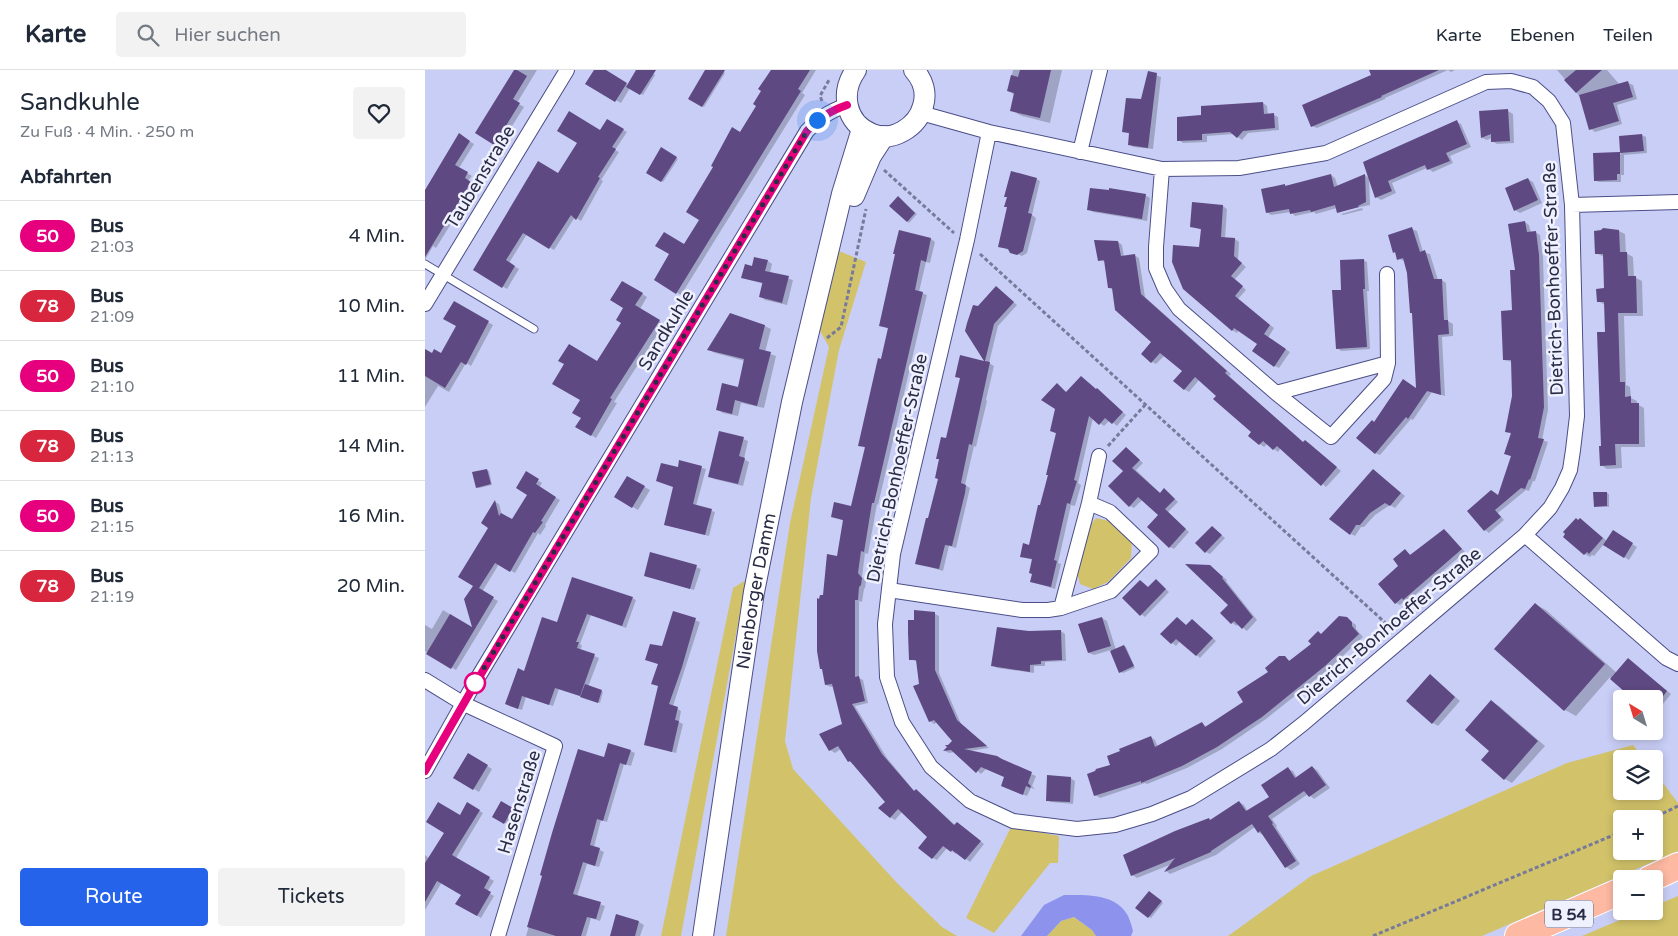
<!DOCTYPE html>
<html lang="de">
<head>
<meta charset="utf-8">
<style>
  body { margin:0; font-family:"Varela Round",sans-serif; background:#f2f2f3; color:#1f2937; height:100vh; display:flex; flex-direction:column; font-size:19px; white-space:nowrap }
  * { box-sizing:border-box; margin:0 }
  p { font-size:16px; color:#747a83 }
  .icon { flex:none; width:28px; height:28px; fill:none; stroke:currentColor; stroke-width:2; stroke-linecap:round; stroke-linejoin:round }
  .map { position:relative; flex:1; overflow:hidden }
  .drawer { display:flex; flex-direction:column; background:#fff; width:425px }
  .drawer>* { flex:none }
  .badge { padding:0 10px; border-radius:16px; font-size:18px; line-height:32px }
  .needle { width:32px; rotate:322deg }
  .tools { position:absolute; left:1188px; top:620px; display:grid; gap:10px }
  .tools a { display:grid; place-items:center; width:50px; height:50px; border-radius:5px; background:#fff; box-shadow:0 2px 8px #0003; font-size:25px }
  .you { position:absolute; width:25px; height:25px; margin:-12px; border:4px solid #fff; border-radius:50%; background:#1a73e8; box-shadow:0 0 0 8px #1a73e833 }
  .map>.badge { position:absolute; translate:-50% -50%; box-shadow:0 0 0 2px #fff }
  h2 { padding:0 20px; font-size:19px; line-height:45px }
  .round { display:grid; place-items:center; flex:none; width:52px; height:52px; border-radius:5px; background:#f2f2f3 }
  .head { display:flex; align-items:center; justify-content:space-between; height:85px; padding:0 20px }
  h1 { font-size:24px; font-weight:600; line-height:38px }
  .cta { display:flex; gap:10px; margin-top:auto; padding:10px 20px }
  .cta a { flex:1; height:58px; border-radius:5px; background:#2563eb; color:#fff; font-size:20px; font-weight:600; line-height:58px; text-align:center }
  .cta a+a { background:#f2f2f3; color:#1f2937 }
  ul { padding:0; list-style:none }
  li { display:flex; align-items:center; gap:15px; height:70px; padding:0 20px; border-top:1px solid #e0e1e3 }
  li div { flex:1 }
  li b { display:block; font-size:19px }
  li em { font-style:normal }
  li .badge { min-width:55px; font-weight:700; text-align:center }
  header { display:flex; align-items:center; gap:30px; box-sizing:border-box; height:70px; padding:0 25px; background:#fff; border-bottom:1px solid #e0e1e3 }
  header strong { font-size:24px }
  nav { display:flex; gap:28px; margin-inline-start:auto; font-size:18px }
  .search { width:350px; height:45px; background:#f2f2f3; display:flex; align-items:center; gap:12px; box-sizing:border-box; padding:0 18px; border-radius:5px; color:#747a83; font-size:19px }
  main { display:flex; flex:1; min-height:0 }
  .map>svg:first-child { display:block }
  .green { fill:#d2c36a; fill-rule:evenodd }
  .water { fill:#8d92ed }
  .shadow { fill:#0003 }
  .building { fill:#5e4982 }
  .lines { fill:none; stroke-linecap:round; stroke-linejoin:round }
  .lane-casing { stroke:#4b4e87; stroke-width:9 }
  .street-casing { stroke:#4b4e87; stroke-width:16 }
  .secondary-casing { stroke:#4b4e87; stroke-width:22 }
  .highway-casing { stroke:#fff; stroke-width:28 }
  .path { stroke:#777a9b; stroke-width:3; stroke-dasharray:4 2.5; stroke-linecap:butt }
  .lane { stroke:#fff; stroke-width:7 }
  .street { stroke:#fff; stroke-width:14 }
  .secondary { stroke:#fff; stroke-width:20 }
  .highway { stroke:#fdb9a2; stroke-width:26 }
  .line-casing { stroke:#fff; stroke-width:11 }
  .line { stroke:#e6007e; stroke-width:8 }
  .walk { stroke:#2a2c46; stroke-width:5; stroke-dasharray:0 9 }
  .stop-dot { fill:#fff; stroke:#e6007e; stroke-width:2.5 }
  .labels { text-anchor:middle; stroke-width:5; stroke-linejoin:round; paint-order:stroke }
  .shield { fill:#eff1ff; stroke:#65677e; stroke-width:1 }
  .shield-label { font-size:16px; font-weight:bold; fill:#2a2c46 }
  .street-label { font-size:18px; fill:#2a2c46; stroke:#eff1ff }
</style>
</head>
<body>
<header>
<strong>Karte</strong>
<div class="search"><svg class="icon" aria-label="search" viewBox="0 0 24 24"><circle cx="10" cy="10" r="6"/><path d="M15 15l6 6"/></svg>Hier suchen</div>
<nav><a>Karte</a><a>Ebenen</a><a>Teilen</a></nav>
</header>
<main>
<section class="drawer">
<div class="head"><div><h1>Sandkuhle</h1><p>Zu Fuß · 4 Min. · 250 m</p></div><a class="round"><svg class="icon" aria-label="heart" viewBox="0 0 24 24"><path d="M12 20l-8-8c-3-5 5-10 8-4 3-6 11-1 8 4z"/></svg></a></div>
<h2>Abfahrten</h2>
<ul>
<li><span class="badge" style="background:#e6007e;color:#fff">50</span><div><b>Bus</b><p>21:03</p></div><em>4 Min.</em></li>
<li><span class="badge" style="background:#d7263d;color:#fff">78</span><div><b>Bus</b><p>21:09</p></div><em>10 Min.</em></li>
<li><span class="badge" style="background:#e6007e;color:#fff">50</span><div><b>Bus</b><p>21:10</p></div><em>11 Min.</em></li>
<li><span class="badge" style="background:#d7263d;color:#fff">78</span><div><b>Bus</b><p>21:13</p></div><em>14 Min.</em></li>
<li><span class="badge" style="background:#e6007e;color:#fff">50</span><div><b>Bus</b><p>21:15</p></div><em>16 Min.</em></li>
<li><span class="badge" style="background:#d7263d;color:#fff">78</span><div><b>Bus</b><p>21:19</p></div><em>20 Min.</em></li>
</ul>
<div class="cta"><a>Route</a><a>Tickets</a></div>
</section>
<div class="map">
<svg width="1253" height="866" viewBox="0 0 1253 866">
  <rect width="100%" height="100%" fill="#c9cef6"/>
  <!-- green -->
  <path class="green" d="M409,179L441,192L414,280L386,428L360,671L368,699L472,813L517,857L532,866H301L365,453L404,277L394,259Z
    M671,448L684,451L707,472L706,488L683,512L668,519L655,514L652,503L664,457Z
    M321,510L256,866H236L308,518Z
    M1208,675L1219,689H1196V721H1229V701L1253,733V781L1057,866H803L886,806L1142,693ZM1196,749H1229V781H1196Z
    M586,757L634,766L633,793H625L569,863L541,848Z
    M1253,826V866H1157L1216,841H1229V836Z
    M649,847L667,860L671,866H622L636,851Z"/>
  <!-- water -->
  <path class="water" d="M639,825C661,825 691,823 703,846C705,851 707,856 708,861L706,866H671L667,860L649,847L636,851L622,866H596L619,835Z"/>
  <!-- shadow -->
  <path class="shadow" d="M90,0H112L92,33L99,37L74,77L51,63Z
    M170,0H178L203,15L213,0H222L230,5L218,25L205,18L196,33L162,14Z
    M282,0H296L300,3L279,37L264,28Z
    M354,0H391L377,23L380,25L256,225L230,210L260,176L276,150L315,64Z
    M588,0H637L625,53L597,46L587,41L590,25L583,21Z
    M945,0H1030L1026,2L1023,0L960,28V29L892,58L887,56L948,6Z
    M1132,0H1182L1195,15L1203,13L1208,15L1212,29L1192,35L1197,54L1170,62L1166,59L1156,28Z
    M724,3L736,7L728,79L708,77L704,74L705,64L698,61L717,31Z
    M838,33L842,36L843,45H849L853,47L854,60L823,63L817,70L809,64L782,66V72L758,73L754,70L778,46Z
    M1083,41L1088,44L1089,73L1072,74L1067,71V68L1062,70L1057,68Z
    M183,51L202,62L190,80L194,82L176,110L178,111L156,151L150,147L129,180L102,164L84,193L94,199L82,219L50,200L133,105L153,73L176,62Z
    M1032,52L1036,54L1046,77L1025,86L1028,93L1008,102L1002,98L967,113L971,123L956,130L951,127L940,92Z
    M34,65L49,74L34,98L47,106L43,111L50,115L11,178L8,176L0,190V121Z
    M1217,65L1221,67L1222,83L1199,85V105H1196V112H1174L1170,110V84H1196L1195,67Z
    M237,79L253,89L238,112L222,103Z
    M906,105L910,108L913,117L940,105L944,108L945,135L915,141V143L912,138L891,144L889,142L870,146L866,142L846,145L842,142L860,115L861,116Z
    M611,109L615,111L607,145L611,148L602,183L597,186L575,176Z
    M1103,109L1108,112L1117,133L1095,143L1090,140Z
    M720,125L725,128L722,151L668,142L663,139Z
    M475,129L492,144L484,153L482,151Z
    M798,136L802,139L800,169H810L814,172L813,190L821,197L810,209L821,220L813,229L849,258L843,268L865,282L854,298L850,296L833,273L814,260L812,263L807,260L775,178L777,160L766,156Z
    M937,138L938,140L918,145L916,144Z
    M1100,152L1104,155L1106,163L1110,162L1115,165L1118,188L1123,340L1117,370L1123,372L1110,411H1108L1104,421L1101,420L1073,443L1079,450L1064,463L1060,460L1074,426L1087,387L1080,383L1087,364L1082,362L1088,326L1087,292L1079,290L1088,242L1091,201Z
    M987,159L992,161L998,182L1005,184L1013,210H1017L1021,213L1023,251L1028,254V266L1017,267L1020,326L1007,322L988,350L986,349L955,385L950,383V353L993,320L988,244L986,243L984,202L980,191L974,189L972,183L969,182Z
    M1179,160L1194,161L1200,164L1201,183L1208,187L1209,207L1217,211L1218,246H1199L1201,315L1205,317L1206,328L1212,331V334L1219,338L1220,377H1196L1197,398L1182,399L1176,395L1182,263L1180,235L1173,231L1180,219L1179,187L1171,183Z
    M475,162L506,169L510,172L505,193L501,192L494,222L502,225L453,435L452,434L443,484L440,483L437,507L441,511L440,518L439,519L437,532L434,531V608L438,610L443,633L430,636L462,688L490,722L495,723L530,755L537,756L559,774L545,792L532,782L531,784L522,778L512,790L508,788L504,767L477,742L470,750L465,747L462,732L428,694L424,691L416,679L410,683L405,680L418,655L409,616L406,617L401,615L399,527L413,487L419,451L407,446L427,437L441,378L434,375L464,259L456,255Z
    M693,172L697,175L699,187L709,185L714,188L720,227L806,304L804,306L879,373L885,374L916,401L901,417L856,378L853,382L842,374L839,377L835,374L825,366L828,362L793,326L774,310L764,322L759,319L758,301L740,285L731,294L727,292L728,272L688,220L684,218L680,192L674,190Z
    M938,190L942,192L944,221H942L945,279L916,281L912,278L917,221Z
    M343,191L347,194L345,203L368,210L362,235L340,230L336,227L339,214L318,208L327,197Z
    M198,212L222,227L215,239L239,254L189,332L192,333L171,368L152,357L157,347V329L173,293L198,253L199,238Z
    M571,217L592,235L573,256L564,293L569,296L561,330L562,331L551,377L549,376L540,415L545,418L531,478L524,476L518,501L491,493L514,409L516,390L512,388L522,370L536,309L531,306L562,293L542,261L554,237Z
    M30,233L68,255L46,296L41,293L24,322L13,316L0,337V282L7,284H16L33,256Z
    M340,256L346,259L340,282L351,286L339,338L316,333L313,346L298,343L292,339L313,318L320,291L290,283L284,280Z
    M632,315L642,323L672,319L701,345L692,356L685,350L679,356L668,348L653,413L656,415L650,436L646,435L633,493L636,494L630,519L607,512L608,490L596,486L604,476L616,437L632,364L626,361L631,338Z
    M318,369L323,371L319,389L324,392L318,416L289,409L284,406Z
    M701,378L718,393L711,400L736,424L743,422L753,432L743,442L764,462L749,479L745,477L735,445L718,429L709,438L705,436L700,401Z
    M255,392L281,399L271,436L290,442L284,466L245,456L249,417L232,411L254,399Z
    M62,400L64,401L67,415L54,418L52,417Z
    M949,400L980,426L970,438L965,435L950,445L939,457H936L930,466L926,464Z
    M101,403L117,413L114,418L135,430L120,455L121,456L115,465L113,463L90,503L74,494L57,522L73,531L31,600L0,581V555L7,559L18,540L49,559L50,515L65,457L57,453L70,432L74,434L77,445L87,451L104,425Z
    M202,407L225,420L213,440L191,427Z
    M1182,423L1184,424V437L1170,436Z
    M1155,449L1182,471L1188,462L1212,477L1204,490L1179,474L1169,486L1167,485L1165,487L1160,484Z
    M791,460L800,468L785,484L781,482Z
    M1019,460L1023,463L1040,482L983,531L981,530L975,535L971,533L975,496L980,481L986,485Z
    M785,496L802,510L801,511L832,550L822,561L813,554L812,556L807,553L804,535Z
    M271,497L276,499L269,520L225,507Z
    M731,510L744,522L720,547L716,544L715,511L724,518Z
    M207,528L211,530L201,558L166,545L155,574L157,576L155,580L174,588L163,617L178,622L175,633L134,619L128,636L101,627L97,640L85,636L100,602L133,554Z
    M1110,534L1121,540L1192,603L1203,589L1246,624L1229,645V629H1210L1185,607L1151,646L1140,640L1071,579Z
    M249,542L275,552L248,636L256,641L254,652L258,654L251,683L221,675L234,616V594L225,591L238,577Z
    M510,544L514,546V603L536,654L564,678L544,681L579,692L611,706L607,716L610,719L606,718L602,726L581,718V707L561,699L556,704L530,682L524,683L520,681L528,671L513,652L509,654L505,651L495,614L493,592L485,589Z
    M677,548L682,551L691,580L699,576L701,577L710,598L698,603L695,602L686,580L669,585L664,583Z
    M921,548L931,555V559L938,567L905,598L841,649L797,679L762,698L722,714L720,713L675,728L670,725L686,696L726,667L730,670L733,677L777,653L782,657L820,632L860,587L866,592L897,565Z
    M767,550L791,571L775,588L755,571L751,576L737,564L762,556Z
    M636,561L640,564L641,591L620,592V596H609V603L572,598L567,595L604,563Z
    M1010,609L1035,631L1013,656L1008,653Z
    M1067,632L1074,636L1120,676L1087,713L1080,709L1065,681Z
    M206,681L210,683L206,696L199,694L182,752L176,750L169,777L179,782L174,797L162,794L152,826L180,836L175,851L166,848L161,866H101L119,806L180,689Z
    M43,684L67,699L54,722L29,707Z
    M887,697L892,700L905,718L889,729L883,724L847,749L852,756L851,757L875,794L866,800L861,797L838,765L833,762L830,757L791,785L745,804L741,801L747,794L712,808L707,805L814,732L819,735L823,742L846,727L863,699L868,701L872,708Z
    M645,708L650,711L648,734L626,732L622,730Z
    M76,733L90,740L82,754L68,746Z
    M43,734L58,743L31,788L69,811L62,822L69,826L56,848L32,833L37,825L17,812L0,840V785L4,788L36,746Z
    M726,824L738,833L726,848L724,847Z
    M214,852L219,855L215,866H193Z"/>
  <!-- building -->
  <path class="building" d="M89,0H92L102,6L88,29L95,33L69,75L50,63Z
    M169,0H181L202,13L190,32L160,14Z
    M211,0H231L215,25L201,17Z
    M280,0H300L277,37L263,29Z
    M346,0H385L373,19L376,21L251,224L229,210L244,184L230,176L239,162L259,174L274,150L261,142L288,97L286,96L307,57L315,62L331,36L328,34L336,21L333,19Z
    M595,0H626L615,48L585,41L589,23L582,21L586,5L593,7Z
    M944,0H1014L956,26L957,27L886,57L877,35L946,5Z
    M1151,0H1177L1151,23L1139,10Z
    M723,1L732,3L723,78L703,75L704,63L697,62L701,28L716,29Z
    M1203,11L1208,27L1188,33L1194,51L1164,60L1154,25Z
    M838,32L839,44L849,43L850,58L818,61L812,68L805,62L777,64V70L752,71V47L776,45V36Z
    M1083,39L1085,71L1066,72V64L1056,68L1054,41Z
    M144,41L175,60L182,49L199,59L187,77L191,79L173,107L175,108L151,150L146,145L124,179L98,163L81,190L90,196L77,218L48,200L113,91L133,103L152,73L132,61Z
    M1032,50L1042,74L1021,83L1025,91L1002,100L1000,95L963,111L967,121L950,128L938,92Z
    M34,63L45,71L30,95L43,102L40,108L46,112L0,187V120Z
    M1217,64L1219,81L1195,83V104H1192V110L1169,111L1168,83L1195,82L1194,66Z
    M236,77L252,87L236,112L221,103Z
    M586,101L612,108L603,143L607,144L598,181L592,185L585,183L583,179L573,177L582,137H579L582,127H579Z
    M906,104L909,117L940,104L941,132L933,136L934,137L912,143L910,135L886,142L885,140L865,144L864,139L841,143L836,119L860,114V116Z
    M1103,108L1113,130L1089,141L1080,118Z
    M665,118L684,120V118L721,124L717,149L662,140Z
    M473,126L490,143L482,152L464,136Z
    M767,132L798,135L796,167L810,168L809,186L817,193L806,206L818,216L810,226L845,255L839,264L861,279L849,297L827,281L832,274L809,258L807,261L758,219L747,192L748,175L774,177L776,159L765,157Z
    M1100,151L1102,162L1111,161L1114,185L1119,337L1113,368L1119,369L1105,410L1104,409L1100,419L1096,418L1070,440L1076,447L1059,461L1042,441L1066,420L1073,425L1086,386L1079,384L1086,363L1080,362L1087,326L1086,290H1078L1076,241L1087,240L1085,200H1090L1083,154Z
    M987,157L995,182L1000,180L1009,209H1017L1019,250H1023L1024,264L1013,265L1016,325L1002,321L983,349L981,347L950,384L931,368L947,350L949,352L978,309L991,318L987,243H985L982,203L978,188L972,190L970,182L968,183L963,165Z
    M1178,158L1194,160L1195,182H1202L1203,206H1211L1212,243H1193L1195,312H1200V327L1206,326V333H1214V374H1190L1191,395L1175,396L1174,376H1176L1172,262H1180L1179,232H1172L1171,219L1179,218L1178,184H1170L1169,161L1176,160Z
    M474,160L506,168L501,192L496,190L490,220L498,222L449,433H447L439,482L436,481L433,503L437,508L436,515L434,517L433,530H430V607L434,606L440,631L427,634L457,684L489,721L491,719L529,755L532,752L556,771L540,790L527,780L526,782L518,776L507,789L493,778L502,767L473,739L465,748L453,738L460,732L425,691L423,692L413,676L404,681L394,664L417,654L407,614L400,615L397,599H395L392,581V528L394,529L395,525H398L402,484L412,486L418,450L406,447L409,432L426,436L440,377L433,376L453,288L456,289L463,258L454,256L470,184H468Z
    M669,170L693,171L696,186L710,184L716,224L802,301L800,303L878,372L880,370L912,397L896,416L852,376L848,380L838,371L834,375L823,366L826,362L788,329L791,326L770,307L759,320L748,311L757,301L735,283L726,293L716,284L726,272L690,240L687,218H683L679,190L673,191Z
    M329,187L343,190L340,201L364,206L357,233L334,227L339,206L338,213L316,208L320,194L327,196Z
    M939,189L940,219H938L942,277L911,279L907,220H916L915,190Z
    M197,211L218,223L210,235L235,250L185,328L187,329L166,366L150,357L156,348L147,343L155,330L127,314L139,294L133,291L144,274L172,291L196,253L191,250L198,238L185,230Z
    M571,216L589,232L569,254L560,291L565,292L547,375L544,374L536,413L541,415L540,423L527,476L520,475L514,499L490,494L501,448H503L513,409L510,408L514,389H511L516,367L521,368L535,308L530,307L535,285L559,291L540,261L542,253L548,235L553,236Z
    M29,231L64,251L41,295L36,292L20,318L0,306V279L7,283L9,279L16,283L31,256L18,249Z
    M305,243L340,255L334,279L346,282L332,336L310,330L307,344L291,340L297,313L313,317L319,289L282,280Z
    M656,306L671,319L672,318L698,342L687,354L680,348L674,355L664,346L649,410L652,411L645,434L642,433L629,490L632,491L626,517L605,512L607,504L604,503L607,489L595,487L598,473L604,475L613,435H615L623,405H621L631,363L625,361L630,339L616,330L632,313L641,322Z
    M294,361L319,367L314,386L320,388L313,414L283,407Z
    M701,377L715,390L707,398L735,423L739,418L750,429L740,439L761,459L744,478L722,457L733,445L713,427L704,437L683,416L698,401L687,391Z
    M254,390L277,396L268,434L287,439L280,465L239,455L248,417L231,411L236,393L253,397Z
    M62,399L66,414L51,418L47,402Z
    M948,399L976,423L965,436L960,433L945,443L935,455H931L925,465L904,449Z
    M101,401L114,409L111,414L131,427L116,451L118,452L110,463L108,462L85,502L70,493L54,518L69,527L26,599L1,584L25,544L47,557L39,529L48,516L33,507L63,458L56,453L70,430L74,446L76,443L87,449L102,425L91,418Z
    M202,406L220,416L207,438L189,427Z
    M1168,422H1182V436L1169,437Z
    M1151,448L1153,450L1155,448L1178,468L1164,484L1162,482L1159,485L1138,467L1140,464L1138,462Z
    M787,456L797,465L780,483L770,473Z
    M1019,459L1037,479L978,530L977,528L970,534L953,514L973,496L968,489L980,479L985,485Z
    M1188,460L1208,473L1199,488L1178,475Z
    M225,482L272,495L265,519L219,506Z
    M760,494L785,495L798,507L797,508L828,547L817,559L809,551L806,554L795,543L803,535Z
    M147,507L208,527L197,556L162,544L151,572H154L152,578L170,584L155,626L130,618L124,635L97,626L93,639L80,634L93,598L99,601L117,547L132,552Z
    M731,509L741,519L715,546L697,528L715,510L723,517Z
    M1110,533L1180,594L1139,641L1069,579Z
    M489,540L510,542V600L532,650L562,676L539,679L572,686L577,689L607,702L603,713L606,716L605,718L601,716L598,725L576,716L579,707L556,697L551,703L526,680L518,681L522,677L520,675H523L527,671L509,650L504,652L488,616L494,614L491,590H484L483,563V550H489Z
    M248,541L271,548L257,597L244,634L253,637L250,650L254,651L247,682L219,675L233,616L226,614L233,594L220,590L225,574L237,576Z
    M914,546L922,547L927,552V556L934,564L900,596L837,647L792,677L757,696L716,713V711L669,726L662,704L670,701L671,699L685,695L682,686L695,681L694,679L726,666L730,677L777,652L780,657L818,632L812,622L843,602L840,598L854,586H860L864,591L886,574L883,571L893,561L896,564Z
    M677,547L686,576L663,583L653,554Z
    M752,547L761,555L767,549L788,568L771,586L751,569L746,574L735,564Z
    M572,557L604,561L636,560L637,590L616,591V594L605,595V602L566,596Z
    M699,575L709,596L694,603L685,581Z
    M1203,588L1242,621L1236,629H1208L1185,609Z
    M1005,604L1030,627L1007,654L981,631Z
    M160,614L177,620L173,633L155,627Z
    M1066,630L1113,671L1079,710L1056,690L1064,681L1040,660Z
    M183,673L206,680L201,695L195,693L178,751L172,749L165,775L175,778L170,796L158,792L148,824L176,832L171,849L162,847L156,866H131L102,857L117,806L115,805L127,763L153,679L179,687Z
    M43,683L63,695L48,720L28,708Z
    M887,696L901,715L884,727L879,721L843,746L848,753L847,754L871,791L860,798L835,761L833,763L827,754L786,781V782L739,802L750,788L706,806L698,785L750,761L784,748L785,750L814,731L821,741L844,727L836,715L863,697L870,708Z
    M622,705L646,707L645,732L621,731Z
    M76,731L88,738L79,754L67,747Z
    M13,732L35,745L42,732L55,740L27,785L65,807L59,818L66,822L52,846L30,834L36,825L12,811L0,832V793L19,763L1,752Z
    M724,821L737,831L723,848L710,838Z
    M191,844L214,851L210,866H185Z"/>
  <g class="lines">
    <!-- lane casing -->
    <g class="lane-casing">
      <path id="lane" d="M0,194L109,259"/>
    </g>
    <!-- street casing -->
    <g class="street-casing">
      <path id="street" d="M496,43L564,62L737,99L814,98L901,83L1061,12L1086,11L1108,17L1124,31L1138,53L1147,135L1152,346L1148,380L1145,400L1137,418L1125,438L1100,465L879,653L846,679L766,728L727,744L690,755L652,759L588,751L545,731L506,697L477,652L462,607L460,554L468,484L542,170L564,62
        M655,82L675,0
        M737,99L731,177V198L740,219L754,239L851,323L906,367L959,309L963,293L962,204
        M1147,135L1253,132
        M0,234L142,0
        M851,323L963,293
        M664,433L674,386
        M1100,465L1241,588L1253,594
        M464,520L597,540H623L636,538L686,521L726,481L685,442L664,433L636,538
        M0,610L39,634L130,676L73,866
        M0,701L49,614L382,61C394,48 405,41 422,35"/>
    </g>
    <!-- secondary casing -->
    <g class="secondary-casing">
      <g id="secondary">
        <path d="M431,0C415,22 420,53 447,64C468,73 493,56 498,36C502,23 498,10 489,0"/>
        <path d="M429,126L446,86L459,66"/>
        <path id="s1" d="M278,866L329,522L367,332L417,124L437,59"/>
      </g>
    </g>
    <!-- highway casing -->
    <g class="highway-casing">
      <path id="highway" d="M1225,809L1253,796
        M1093,866L1196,821"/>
    </g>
    <!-- path -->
    <path class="path" d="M397,31L395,26L404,10
      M459,100L529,163
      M555,184L966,558
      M402,268L416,257L441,139
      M683,376L720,335
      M1226,749L1253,736
      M948,866L1196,762"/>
    <!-- lane -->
    <use href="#lane" class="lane"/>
    <!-- street -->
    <use href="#street" class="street"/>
    <!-- secondary -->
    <use href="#secondary" class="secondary"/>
    <!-- highway -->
    <use href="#highway" class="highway"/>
  </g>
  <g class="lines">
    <!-- line casing -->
    <g class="line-casing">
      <path id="line" d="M0,701L50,614L382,61C394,48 405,41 422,35"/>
    </g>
    <!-- line -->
    <use href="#line" class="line"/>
    <!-- walk -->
    <path class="walk" d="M50,613L382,61L392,50"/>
  </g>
  <!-- markers -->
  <circle class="stop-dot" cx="50" cy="613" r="10"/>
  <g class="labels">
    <!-- shield labels -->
    <rect class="shield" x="1120" y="830.5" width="48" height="27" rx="4"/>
    <g class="shield-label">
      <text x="1144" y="850">B 54</text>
    </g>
    <!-- street labels -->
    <g class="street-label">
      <text transform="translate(55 107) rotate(-59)" y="6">Taubenstraße</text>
      <text transform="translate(1128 209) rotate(-92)" y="6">Dietrich-Bonhoeffer-Straße</text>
      <text transform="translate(241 260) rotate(-59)" y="6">Sandkuhle</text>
      <text transform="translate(472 398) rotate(-78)" y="6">Dietrich-Bonhoeffer-Straße</text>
      <text dy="6" stroke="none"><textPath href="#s1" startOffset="349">Nienborger Damm</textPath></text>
      <text transform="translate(964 556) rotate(-40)" y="6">Dietrich-Bonhoeffer-Straße</text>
      <text transform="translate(94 732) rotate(-73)" y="6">Hasenstraße</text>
    </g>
  </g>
</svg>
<div class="tools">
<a><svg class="needle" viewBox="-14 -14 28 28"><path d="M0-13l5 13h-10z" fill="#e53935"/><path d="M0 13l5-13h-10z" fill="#747a83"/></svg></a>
<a><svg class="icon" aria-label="layers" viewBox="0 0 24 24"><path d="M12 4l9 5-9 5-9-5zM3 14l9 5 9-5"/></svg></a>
<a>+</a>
<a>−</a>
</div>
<div class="you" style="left:392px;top:50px"></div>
</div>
</main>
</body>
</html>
